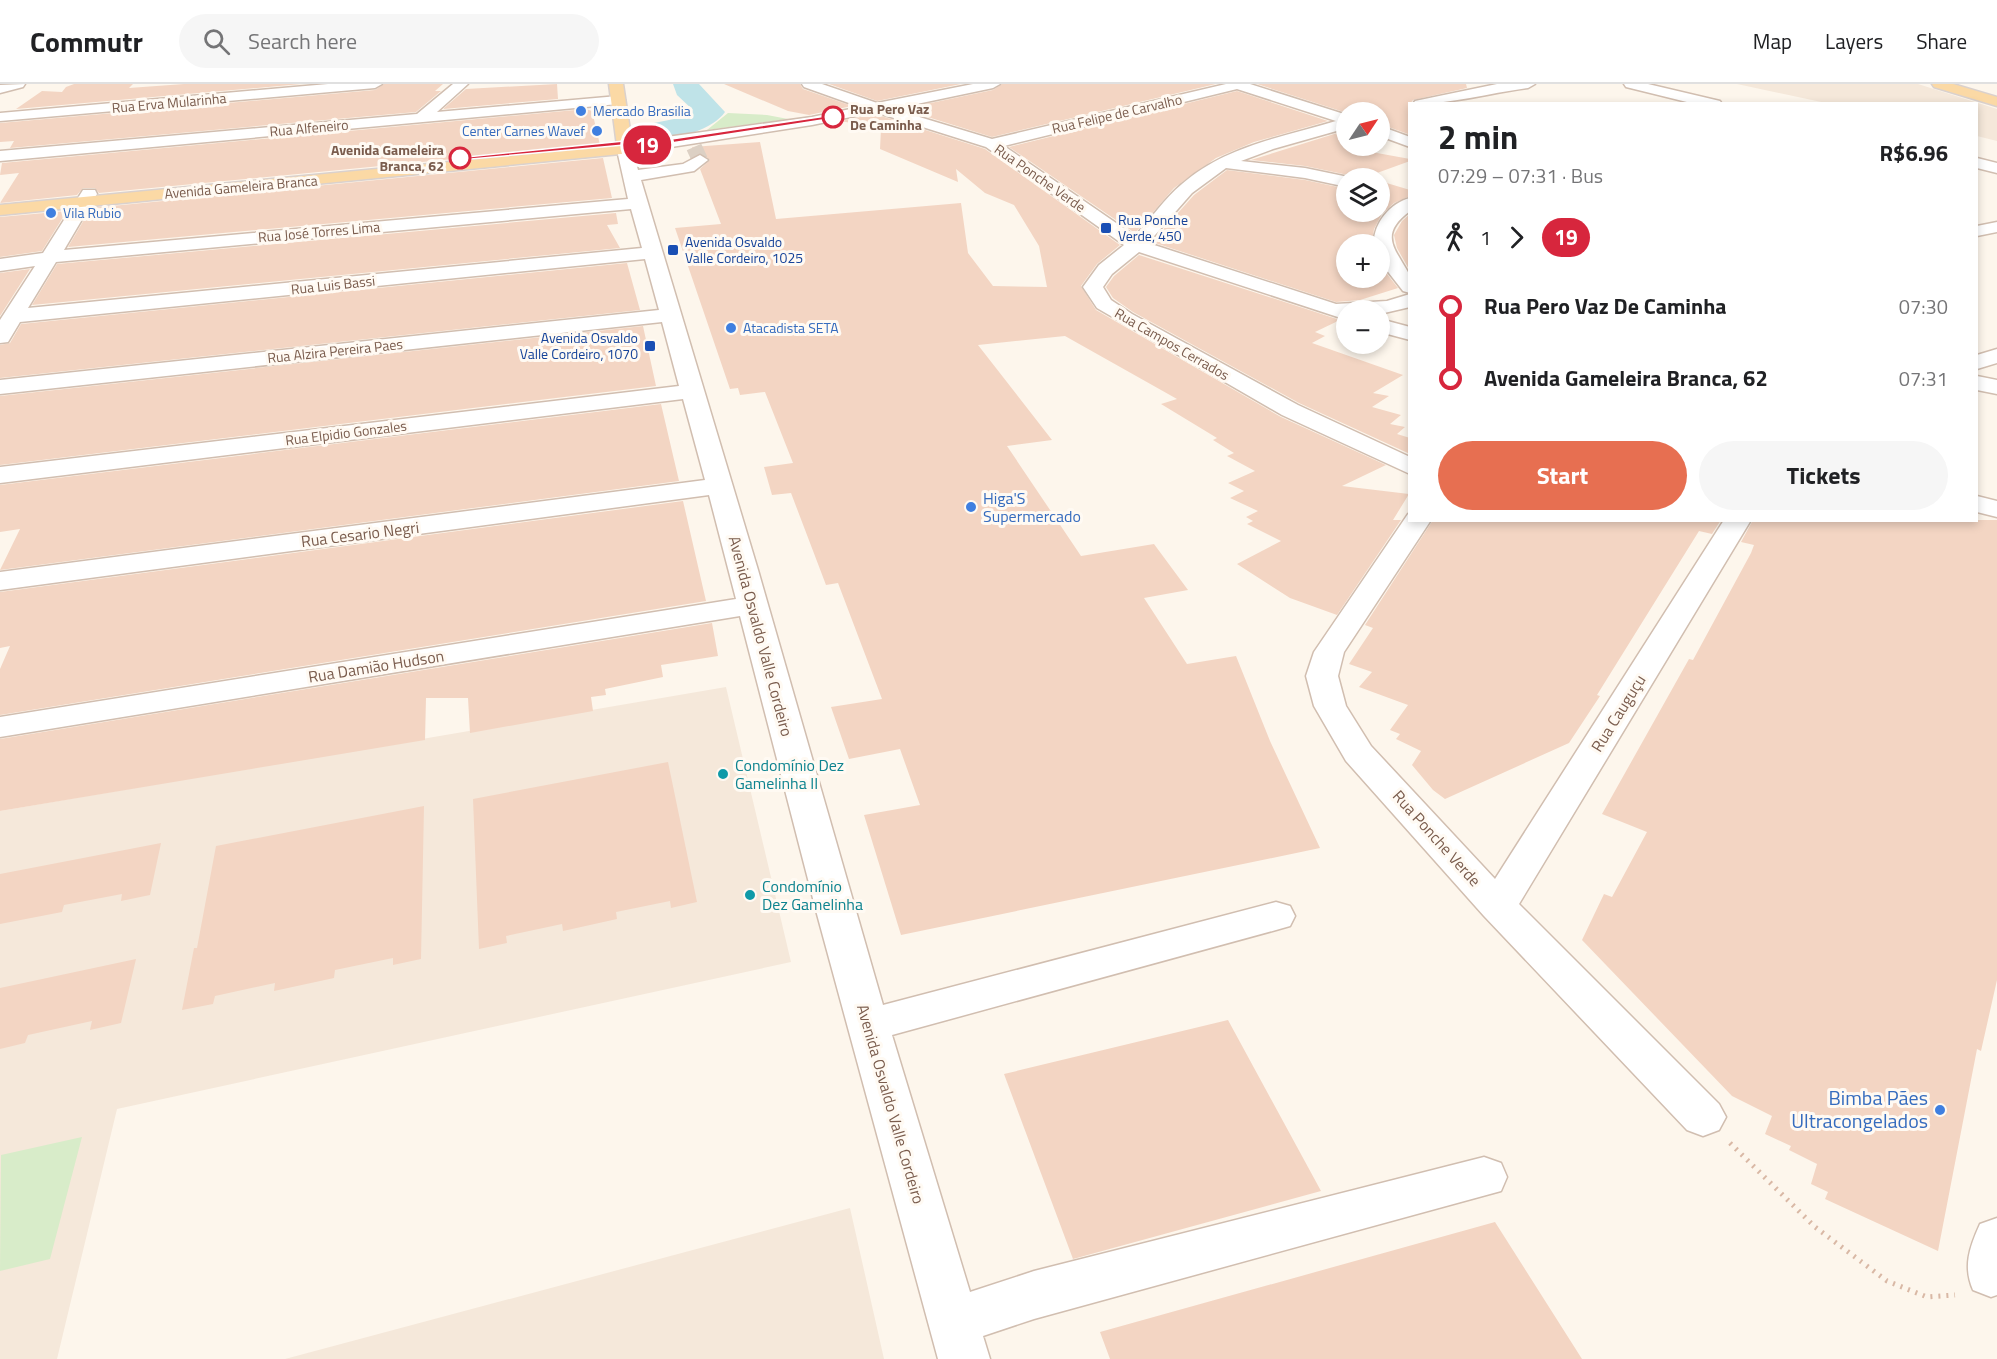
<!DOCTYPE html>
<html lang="en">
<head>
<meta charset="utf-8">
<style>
  body { margin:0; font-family:"Titillium Web",sans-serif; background:#f6f6f6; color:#202124; height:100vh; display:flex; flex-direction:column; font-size:22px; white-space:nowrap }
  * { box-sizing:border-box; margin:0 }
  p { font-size:20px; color:#757577 }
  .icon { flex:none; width:33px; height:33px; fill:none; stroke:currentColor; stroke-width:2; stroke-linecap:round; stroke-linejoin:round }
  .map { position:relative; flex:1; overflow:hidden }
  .sheet { position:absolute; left:1408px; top:18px; width:570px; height:420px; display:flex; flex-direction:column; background:#fff; border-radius:0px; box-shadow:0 3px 9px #0003 }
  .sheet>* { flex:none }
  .badge { padding:0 12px; border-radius:20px; font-size:21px; line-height:39px }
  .needle { width:39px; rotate:55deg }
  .tools { position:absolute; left:1336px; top:18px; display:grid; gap:12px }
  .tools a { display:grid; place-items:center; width:54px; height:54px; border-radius:50%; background:#fff; box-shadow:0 3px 9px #0003; font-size:30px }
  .map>.badge { position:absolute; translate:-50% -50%; box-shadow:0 0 0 3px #fff }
  .legs { display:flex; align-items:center; gap:9px; height:66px; padding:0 30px; font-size:20px }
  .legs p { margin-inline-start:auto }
  .summary { display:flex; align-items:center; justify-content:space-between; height:102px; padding:0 30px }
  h1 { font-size:33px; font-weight:700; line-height:45px }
  .cta { display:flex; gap:12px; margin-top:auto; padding:12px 30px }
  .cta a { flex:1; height:69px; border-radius:36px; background:#e76f51; color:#fff; font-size:24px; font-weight:700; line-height:69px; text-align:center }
  .cta a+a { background:#f6f6f6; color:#202124 }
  ul { padding:0 30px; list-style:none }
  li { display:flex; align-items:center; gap:21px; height:72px; font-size:22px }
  li i { display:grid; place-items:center; width:9px; height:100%; margin:0 8px; background:currentColor }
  li i::after { content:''; width:15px; height:15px; margin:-8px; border:4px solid; border-radius:50%; background:#fff }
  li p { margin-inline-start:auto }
  li:first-child i { background:linear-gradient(#0000 50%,currentColor 0) }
  li:last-child i { background:linear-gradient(currentColor 50%,#0000 0) }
  header { display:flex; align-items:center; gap:36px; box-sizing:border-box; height:84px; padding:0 30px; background:#fff; border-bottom:2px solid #e0e0e0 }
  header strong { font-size:28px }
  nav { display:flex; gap:33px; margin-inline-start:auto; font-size:21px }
  .search { width:420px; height:54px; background:#f6f6f6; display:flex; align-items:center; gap:15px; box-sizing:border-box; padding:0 21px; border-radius:33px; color:#757577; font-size:22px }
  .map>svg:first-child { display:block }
  .residential { fill:#f5e8da }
  .green { fill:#d8ecc9 }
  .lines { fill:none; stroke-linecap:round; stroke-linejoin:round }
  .river { fill:#bfe3e8; fill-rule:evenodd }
  .building { fill:#f3d5c3 }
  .minor-tunnel { stroke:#dcd0c4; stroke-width:16; stroke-dasharray:16 8; stroke-linecap:butt }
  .minor-casing { stroke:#d1beb0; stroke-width:3 }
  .major-casing { stroke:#dad1cd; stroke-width:3 }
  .path { stroke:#d9b8a5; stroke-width:5; stroke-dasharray:2 6; stroke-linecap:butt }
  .minor { fill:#fff; fill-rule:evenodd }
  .major { fill:#fbd9a5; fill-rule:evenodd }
  .line-1 { fill:#d7263d; stroke:#fff; stroke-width:1.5 }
  .shop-dot { fill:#3f7fe0; stroke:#fffaf3; stroke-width:2 }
  .stop-1-dot { fill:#fff; stroke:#d7263d; stroke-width:3 }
  .transit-dot { fill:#1a4fb4; stroke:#fffaf3; stroke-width:2 }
  .culture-dot { fill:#0f9aa8; stroke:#fffaf3; stroke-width:2 }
  .labels { text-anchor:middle; stroke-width:6; stroke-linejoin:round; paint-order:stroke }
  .far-street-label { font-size:14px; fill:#7a5c4d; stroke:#fffaf3 }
  .far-stop-label { font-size:14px; font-weight:bold; fill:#7a5c4d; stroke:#fffaf3; text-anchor:start }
  .far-shop-label { font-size:14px; fill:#366cbe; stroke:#fffaf3; text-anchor:start }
  .far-transit-label { font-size:14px; fill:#164399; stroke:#fffaf3; text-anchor:start }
  .shop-label { font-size:16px; fill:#366cbe; stroke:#fffaf3; text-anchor:start }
  .street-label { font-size:16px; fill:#7a5c4d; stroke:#fffaf3 }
  .culture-label { font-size:16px; fill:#0d838f; stroke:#fffaf3; text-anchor:start }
  .near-shop-label { font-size:20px; fill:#366cbe; stroke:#fffaf3; text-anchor:end }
</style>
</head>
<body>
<header>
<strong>Commutr</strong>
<div class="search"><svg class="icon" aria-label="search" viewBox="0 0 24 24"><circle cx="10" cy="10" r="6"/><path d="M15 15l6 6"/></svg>Search here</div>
<nav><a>Map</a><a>Layers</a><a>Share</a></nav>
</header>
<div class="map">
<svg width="1997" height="1275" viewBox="0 0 1997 1275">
  <rect width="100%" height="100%" fill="#fdf6ec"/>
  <!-- residential -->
  <path class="residential" d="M1737,0H1918L1997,25V57L1977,52V20L1826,19Z
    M726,603L791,878L117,1025L57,1275H0V727Z
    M850,1124L884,1275H285Z"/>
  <!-- green -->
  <path class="green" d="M728,29L767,31L788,35L707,46Z
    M82,1053L50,1175L0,1187L1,1071Z"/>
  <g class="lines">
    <!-- river -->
    <path class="river" d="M673,0H699L725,28C710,49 663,60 639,54L634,48L639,42L679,34L693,26L677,11Z"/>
  </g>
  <!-- building -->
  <path class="building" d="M74,0H133L129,4L184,0H302L16,25L42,7L62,8L66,3Z
    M384,0H443L435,7H441L416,28L10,64L14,57L0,58V39L375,6Z
    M557,0L558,15L443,25L466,5Z
    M724,0H800L803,5L852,22L809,31L788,27Z
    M829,0H961L877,17Z
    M1002,0H1216L992,53L902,25L993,6Z
    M1257,0H1466L1467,4L1413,16L1410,20V49L1408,50L1380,40V28L1347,29Z
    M1237,7L1328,37L1254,58L1216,74L1174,104L1135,149L1009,63Z
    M586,25L592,27L600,61L99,109L95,104H83L77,111L0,119L19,89L0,91L2,79Z
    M875,30L985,65L1120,161L1097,180L1081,202L1096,226L1281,333L1386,381L1342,402L1409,410L1393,436H1401L1337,531L1290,514L1237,480L1281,457L1247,440L1253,437L1246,433L1258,427L1230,414L1244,407L1228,399L1255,387L1227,372L1234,369L1213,356L1217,354L1161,320L1177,315L1065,252L978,261L1052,356L1007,362L1081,472L1154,460L1188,506L1144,514L1187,580L1236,572L1270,657L1320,764L901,851L864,731L920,721L900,665L849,675L831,623L882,615L838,499L826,501L791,409L772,411L764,383L793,379L765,308L740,311L738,304L730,305L675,144L721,140L700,85L710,76L701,69L695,71L692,63L760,58L776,135L961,119L968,169L993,202L1047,203L1039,162L1014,121L985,109L956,85L958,98L880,65L881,45L841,37Z
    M1347,46V62H1367L1355,65L1410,75V77L1366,93L1370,94H1355L1353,92L1305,82L1251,76Z
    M603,74L612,114L68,163L91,124Z
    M1227,86L1305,96L1347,105V128H1380V97L1410,106V112L1394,119L1382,130L1374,145L1372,160H1347V194H1380V181L1398,204L1360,216L1336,218L1152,158L1194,111Z
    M67,127L42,167L0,173V133Z
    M616,129L618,140L607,141L620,164L32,221L57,180Z
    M1410,130V187L1397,164L1394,151L1402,137Z
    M1139,171L1340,236L1315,248L1325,252L1312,259L1403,291L1373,309L1389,312L1372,323L1401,331L1390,340L1405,343L1397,350L1410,354V370L1299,319L1133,228L1113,214L1106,203L1114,192Z
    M627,179L640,226L0,294V261L10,259L21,240Z
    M30,185L0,232V189Z
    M643,242L656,302L0,381V312Z
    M661,320L679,397L0,486L20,445L0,448V401Z
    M683,417L706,517L0,631V585L10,562L0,564V508Z
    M1433,436H1721L1712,450L1699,447L1597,611L1600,612L1569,659L1445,715L1433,706L1412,681L1421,667L1396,655L1400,650L1390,646L1408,621L1359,603L1372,588L1349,580L1373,544L1365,541Z
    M1753,436H1997V896L1981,967L1977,965L1938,1167L1825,1115L1828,1108L1811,1100L1817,1080L1789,1066L1791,1062L1765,1050L1772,1032L1732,1012L1582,856L1604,810L1612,813L1647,748L1602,730L1689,575L1693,576L1751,469L1754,461L1741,458Z
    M712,539L718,572L661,581L663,593L605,605L606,611L591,613L593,627L470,649L468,614H426L425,656L0,727V655Z
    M668,678L697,818L671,824L670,817L616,828L617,835L563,847L562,840L506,852L507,859L479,865L473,715Z
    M424,722L421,875L393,881V874L335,886L334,894L274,907L275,899L215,912L213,920L182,926L194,864H197L216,762Z
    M161,759L150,811L121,817L122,810L64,821L62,828L0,840V790Z
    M136,875L121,939L90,946L92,937L28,951L25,959L0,965V904Z
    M1228,936L1321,1107L1073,1175L1004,990Z
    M1495,1138L1582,1275H1110L1100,1248Z"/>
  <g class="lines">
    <!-- minor-tunnel -->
    <path class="minor-tunnel" d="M694,63L700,76"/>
    <!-- minor casing -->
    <g class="minor-casing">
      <path id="minor" d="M25,0L23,3L0,9V1Z
        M328,0H382L375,4L0,37V29Z
        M453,0H468L437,28L618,12L625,16L618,20L0,77V67L417,30Z
        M802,0H822L877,19L973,0H1000L993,4L893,25L992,55L1226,0H1250L1347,31V44L1273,65L1241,77L1305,84L1353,94H1347V103L1305,94L1226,84L1192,109L1148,159L1336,220L1387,217L1410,210V223L1380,230V226H1347V236L1139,168L1112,190L1103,203L1111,216L1132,230L1298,321L1410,373V390L1282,331L1097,224L1083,203L1099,181L1124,161L986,63L875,28L812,41L633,69L638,86L683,80L700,71L708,76L694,87L641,96L758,486L883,921L1276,818L1290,822L1295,832L1290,842L1276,846L892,951L970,1208L1034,1187L1484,1073L1501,1079L1507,1093L1501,1107L1034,1235L983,1252L990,1275H938L817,830L740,532L0,653V633L736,515L709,411L0,506V488L705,396L683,315L0,399V383L679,302L662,238L0,310V296L659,226L645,175L20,238L8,258L0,259V236L35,182L0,187V175L43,169L83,106H95L97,110L64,166L628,115L617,66L619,63L645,56L812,33L860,23L804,3ZM1237,5L1336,37C1283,53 1225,62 1182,100C1164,115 1151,135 1135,152L1004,62ZM631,125L642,164L28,224L56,178Z
        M1497,0H1535L1528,4C1490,9 1452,20 1413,20L1415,17Z
        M1624,0H1648L1720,17L1722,20H1695L1626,3Z
        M1380,42L1410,53V63L1380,52Z
        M1977,74L1997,79V89L1977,84Z
        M1410,114V127C1378,151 1395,164 1409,190C1411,195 1410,203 1410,209L1403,207L1382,180L1380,160H1374C1373,140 1390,119 1410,114Z
        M1997,138V148L1977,152V142Z
        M1380,235L1410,243V256L1380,248Z
        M1997,265V279L1977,285V271Z
        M1977,292L1997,296V310L1977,306Z
        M1977,412L1997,417V433L1977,428Z
        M1408,430L1410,436H1431L1344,568L1338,592L1346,622L1371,662L1495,795L1724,436H1751L1519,820L1719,1020L1726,1033L1719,1046L1703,1052L1687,1046L1484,832L1346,677L1314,622L1306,592L1314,568Z
        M1997,1134V1211L1991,1213L1973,1206C1963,1183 1969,1164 1980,1140Z"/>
    </g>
    <!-- major casing -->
    <g class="major-casing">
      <path id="major" d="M609,0H623L633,66L631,69L0,131V121L617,62Z
        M1932,0H1953L1997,13V22L1934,3Z"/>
    </g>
    <!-- path -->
    <path class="path" d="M1730,1059L1815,1143L1887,1197L1927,1213L1955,1211"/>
    <!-- minor -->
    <use href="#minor" class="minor"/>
    <!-- major -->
    <use href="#major" class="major"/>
  </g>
  <!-- line-1 -->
  <path class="line-1" d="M833,31L835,34L645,63L624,61L460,76L457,74L624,57L645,59Z"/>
  <!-- markers -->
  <g class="shop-dot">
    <circle cx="581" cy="27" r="6"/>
    <circle cx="597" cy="47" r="6"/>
    <circle cx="51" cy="129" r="6"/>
    <circle cx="731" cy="244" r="6"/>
    <circle cx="971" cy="423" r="6"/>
    <circle cx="1940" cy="1026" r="6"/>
  </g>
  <g class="stop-1-dot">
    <circle cx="833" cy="33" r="10"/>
    <circle cx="460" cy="74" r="10"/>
  </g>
  <g class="transit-dot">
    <rect x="1100" y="138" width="12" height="12" rx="3"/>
    <rect x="667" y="160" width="12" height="12" rx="3"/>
    <rect x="644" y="256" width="12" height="12" rx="3"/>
  </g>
  <g class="culture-dot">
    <circle cx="723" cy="690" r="6"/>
    <circle cx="750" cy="811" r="6"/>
  </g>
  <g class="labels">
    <!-- far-street labels -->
    <g class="far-street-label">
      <text transform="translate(169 19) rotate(-5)" y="5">Rua Erva Mularinha</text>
      <text transform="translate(1117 30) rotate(-13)" y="5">Rua Felipe de Carvalho</text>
      <text transform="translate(309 44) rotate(-5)" y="5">Rua Alfeneiro</text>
      <text transform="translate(1040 94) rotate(35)" y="5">Rua Ponche Verde</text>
      <text transform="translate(241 103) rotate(-5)" y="5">Avenida Gameleira Branca</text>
      <text transform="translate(319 148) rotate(-5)" y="5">Rua José Torres Lima</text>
      <text transform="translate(333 201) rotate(-6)" y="5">Rua Luis Bassi</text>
      <text transform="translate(1172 260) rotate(30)" y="5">Rua Campos Cerrados</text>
      <text transform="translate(335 267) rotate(-6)" y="5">Rua Alzira Pereira Paes</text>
      <text transform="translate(346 349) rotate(-7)" y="5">Rua Elpidio Gonzales</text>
    </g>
    <!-- far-stop labels -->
    <g class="far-stop-label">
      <text x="850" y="30">Rua Pero Vaz<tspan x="850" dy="16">De Caminha</tspan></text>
      <text x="444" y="71" text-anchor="end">Avenida Gameleira<tspan x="444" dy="16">Branca, 62</tspan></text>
    </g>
    <!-- far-shop labels -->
    <g class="far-shop-label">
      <text x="593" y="32">Mercado Brasilia</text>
      <text x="585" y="52" text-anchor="end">Center Carnes Wavef</text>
      <text x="63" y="134">Vila Rubio</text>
      <text x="743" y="249">Atacadista SETA</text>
    </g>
    <!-- far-transit labels -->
    <g class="far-transit-label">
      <text x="1118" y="141">Rua Ponche<tspan x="1118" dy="16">Verde, 450</tspan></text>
      <text x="685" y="163">Avenida Osvaldo<tspan x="685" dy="16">Valle Cordeiro, 1025</tspan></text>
      <text x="638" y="259" text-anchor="end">Avenida Osvaldo<tspan x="638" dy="16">Valle Cordeiro, 1070</tspan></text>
    </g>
    <!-- shop labels -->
    <g class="shop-label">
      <text x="983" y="420">Higa'S<tspan x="983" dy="18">Supermercado</tspan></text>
    </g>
    <!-- street labels -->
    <g class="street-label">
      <text transform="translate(360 450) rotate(-7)" y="6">Rua Cesario Negri</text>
      <text transform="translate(761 552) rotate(75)" y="6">Avenida Osvaldo Valle Cordeiro</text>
      <text transform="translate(376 582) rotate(-9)" y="6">Rua Damião Hudson</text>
      <text transform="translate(1618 629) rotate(-58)" y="6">Rua Cauguçu</text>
      <text transform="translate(1437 754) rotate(48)" y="6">Rua Ponche Verde</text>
      <text transform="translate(891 1020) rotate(74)" y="6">Avenida Osvaldo Valle Cordeiro</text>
    </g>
    <!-- culture labels -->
    <g class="culture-label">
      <text x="735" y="687">Condomínio Dez<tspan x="735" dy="18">Gamelinha II</tspan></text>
      <text x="762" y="808">Condomínio<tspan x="762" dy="18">Dez Gamelinha</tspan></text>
    </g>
    <!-- near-shop labels -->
    <g class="near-shop-label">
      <text x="1928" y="1021">Bimba Pães<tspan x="1928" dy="23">Ultracongelados</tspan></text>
    </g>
  </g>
</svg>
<div class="tools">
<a><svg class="needle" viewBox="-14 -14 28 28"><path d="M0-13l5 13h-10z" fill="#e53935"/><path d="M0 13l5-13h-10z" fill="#757577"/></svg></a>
<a><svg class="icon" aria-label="layers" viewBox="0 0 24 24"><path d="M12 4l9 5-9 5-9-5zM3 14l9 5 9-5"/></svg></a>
<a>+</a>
<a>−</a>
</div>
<b class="badge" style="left:647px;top:61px;background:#d7263d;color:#fff">19</b>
<section class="sheet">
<div class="summary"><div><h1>2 min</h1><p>07:29 – 07:31 · Bus</p></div><b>R$6.96</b></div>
<div class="legs"><svg class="icon" aria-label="walk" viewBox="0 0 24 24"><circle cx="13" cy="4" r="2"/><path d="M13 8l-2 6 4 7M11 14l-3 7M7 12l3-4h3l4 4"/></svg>1<svg class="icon" aria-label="forward" viewBox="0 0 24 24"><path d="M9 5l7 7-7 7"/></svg><b class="badge" style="background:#d7263d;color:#fff">19</b></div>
<ul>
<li><i style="color:#d7263d"></i><b>Rua Pero Vaz De Caminha</b><p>07:30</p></li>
<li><i style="color:#d7263d"></i><b>Avenida Gameleira Branca, 62</b><p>07:31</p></li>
</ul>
<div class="cta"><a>Start</a><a>Tickets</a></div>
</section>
</div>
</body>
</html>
